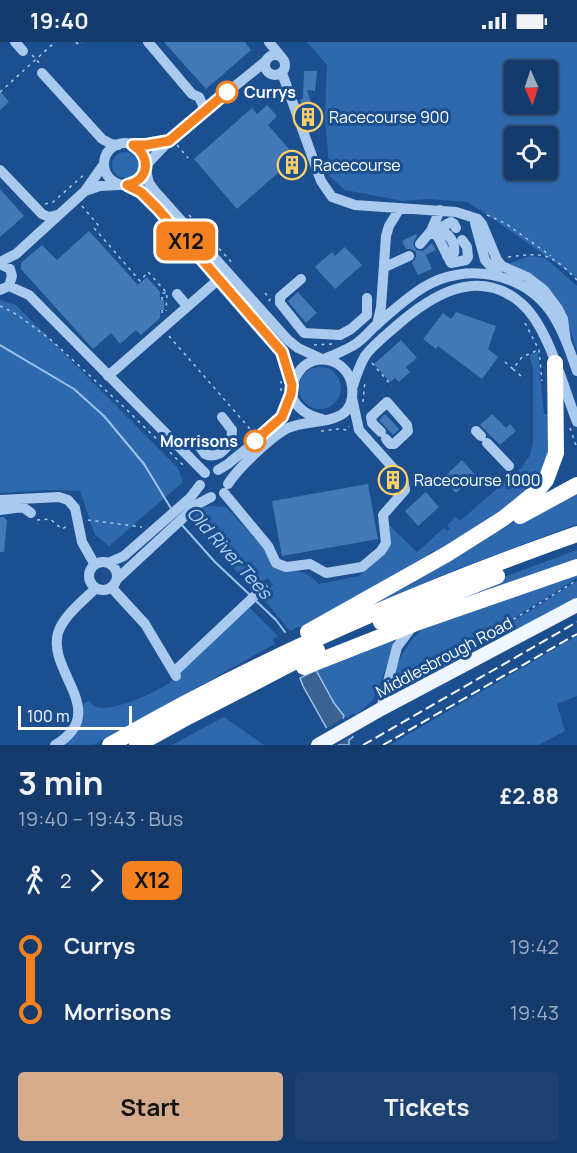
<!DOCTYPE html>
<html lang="en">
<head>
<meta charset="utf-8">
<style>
  body { margin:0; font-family:Manrope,sans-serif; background:#1d4271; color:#f1f3f6; height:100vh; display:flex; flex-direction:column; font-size:22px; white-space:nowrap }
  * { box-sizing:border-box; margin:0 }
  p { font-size:20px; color:#9dadc1 }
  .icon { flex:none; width:33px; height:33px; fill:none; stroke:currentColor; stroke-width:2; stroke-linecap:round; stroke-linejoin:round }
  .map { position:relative; height:703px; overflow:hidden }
  .sheet { display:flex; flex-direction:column; background:#143b6b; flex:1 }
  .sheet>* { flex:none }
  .badge { padding:0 12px; border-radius:9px; font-size:21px; line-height:39px }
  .needle { width:39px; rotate:177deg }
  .buttons { position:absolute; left:504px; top:18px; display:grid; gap:12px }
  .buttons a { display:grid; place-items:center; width:54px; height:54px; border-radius:6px; background:#143b6b; box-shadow:0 2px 4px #0004,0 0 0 2px #33557e; font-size:30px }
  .scale { position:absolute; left:18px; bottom:15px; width:114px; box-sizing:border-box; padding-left:6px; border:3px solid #fff; border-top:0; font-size:16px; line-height:21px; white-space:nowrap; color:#fff; -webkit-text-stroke:4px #1b4f8f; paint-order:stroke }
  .map>.badge { position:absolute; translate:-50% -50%; box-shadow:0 0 0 3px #fff }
  .legs { display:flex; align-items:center; gap:9px; height:66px; padding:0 18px; font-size:20px }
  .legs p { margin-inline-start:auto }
  .overview { display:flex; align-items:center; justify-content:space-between; height:102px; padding:0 18px }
  h1 { font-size:33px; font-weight:700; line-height:45px }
  .primary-button { display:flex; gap:12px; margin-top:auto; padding:12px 18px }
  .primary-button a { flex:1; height:69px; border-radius:6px; background:#d6ab8b; color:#111; font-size:24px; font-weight:700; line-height:69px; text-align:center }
  .primary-button a+a { background:#1d4271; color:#f1f3f6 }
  ul { padding:0 18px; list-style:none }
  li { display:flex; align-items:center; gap:21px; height:66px; font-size:22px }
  li i { display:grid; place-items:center; width:9px; height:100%; margin:0 8px; background:currentColor }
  li i::after { content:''; width:15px; height:15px; margin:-8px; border:4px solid; border-radius:50%; background:#143b6b }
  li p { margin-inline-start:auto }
  li:first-child i { background:linear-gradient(#0000 50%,currentColor 0) }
  li:last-child i { background:linear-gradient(currentColor 50%,#0000 0) }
  .status { display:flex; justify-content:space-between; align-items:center; height:42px; padding:0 30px; background:#143b6b; direction:ltr }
  .status svg { height:16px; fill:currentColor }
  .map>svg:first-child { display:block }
  .green { fill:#2e69ad; fill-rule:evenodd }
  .water { fill:#3c6290; stroke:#9cc4f0; stroke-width:1.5 }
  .pier { fill:#1b4f8f }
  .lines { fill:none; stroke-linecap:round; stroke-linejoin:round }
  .stream { stroke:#9cc4f0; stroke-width:2 }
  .building { fill:#4478b7 }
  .path { stroke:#a9c9ee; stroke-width:1.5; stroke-dasharray:3 4.5; stroke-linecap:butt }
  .minor { stroke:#a9c9ee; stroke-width:10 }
  .major { stroke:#f0f6ff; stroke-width:14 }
  .highway { stroke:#fff; stroke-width:16 }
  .rail { stroke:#fff; stroke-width:2; stroke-dasharray:10 4.5; stroke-linecap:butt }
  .line-1-casing { stroke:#fff; stroke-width:14 }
  .line-1 { stroke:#f58220; stroke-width:9 }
  .stop-1-dot { fill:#fff; stroke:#f58220; stroke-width:3 }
  .labels { text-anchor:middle; stroke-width:6; stroke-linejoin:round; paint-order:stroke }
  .stop-label { font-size:16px; font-weight:bold; fill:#fff; stroke:#1b4f8f; text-anchor:start }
  .poi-label { font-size:16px; fill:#fff; stroke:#1b4f8f; text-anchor:start }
  .street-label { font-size:16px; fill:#fff; stroke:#1b4f8f }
  .water-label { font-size:18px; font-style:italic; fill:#b5d3f5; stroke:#1b4f8f }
</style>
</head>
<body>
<div class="status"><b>19:40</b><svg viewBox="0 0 49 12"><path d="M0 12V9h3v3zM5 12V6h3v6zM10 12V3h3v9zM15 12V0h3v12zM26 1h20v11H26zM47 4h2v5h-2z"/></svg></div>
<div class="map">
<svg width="577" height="703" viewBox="0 0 577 703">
  <rect width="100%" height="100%" fill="#1b4f8f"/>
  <!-- green -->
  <path class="green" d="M307,0H577V236L482,169L467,160L428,157L403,159L345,148L330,135L325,76L327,23ZM514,28H548V62H514ZM514,94H548V128H514Z
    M112 123a13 13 0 1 1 26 0a13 13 0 1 1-26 0Z
    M530,214L545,216L577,244V309L568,281L507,222Z
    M0,258L16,263L178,426L183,440L109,504L95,493L80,449L51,448L0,451Z
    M536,310L538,311L544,372H548V413L541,432L523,454L442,508C432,508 429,510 425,518L302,587L300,584L290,589L261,554L273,543L268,536L253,546L199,491L189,478L205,465L211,464L226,465L264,506L294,528L309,533L319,542L359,534L386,509L388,482L417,510L444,486L447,489L450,487L447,483L456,475L460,479L522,425L530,413L533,400V326L529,313Z
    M299 346a21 21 0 1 1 42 0a21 21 0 1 1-42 0Z
    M577,447V482L455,528L370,564L474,502Z
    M577,508V520L335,605L501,536Z
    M577,531V536L479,598L474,609L448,625L387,657C393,631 402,602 425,585Z
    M577,539V557L515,591L493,598L490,594Z
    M250,566L278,594L273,597L275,602L94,703H64C78,692 81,680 83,662L89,659C93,663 95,665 101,666C120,667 178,644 183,625Z
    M577,594V654L557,662L565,689L538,703H390Z
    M393,598L394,601L380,643L372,659L356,673L354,671L347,676C332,666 325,644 316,628Z
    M224,675L264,703H172Z"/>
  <!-- water -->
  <path class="water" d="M316,628L334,661L344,674L343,677L353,695L349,698V703H336L303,644L300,636Z"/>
  <!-- pier -->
  <path class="pier" d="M343,676L354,693L337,703H333L324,688Z"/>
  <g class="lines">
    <!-- stream -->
    <path class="stream" d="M0,303L74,347L104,374L144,422L172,468
      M182,483L215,520L249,552
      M255,558L276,578L285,590"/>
  </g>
  <!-- building -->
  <path class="building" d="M164,0H245L251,8L206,47Z
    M304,29H317L315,49L307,48L313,67L310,68L313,77L307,79L300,58L303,57Z
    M0,49L9,60L0,68Z
    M267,63L277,74L268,83L296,115L293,118L297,123L291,128L287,123L237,167L194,117L252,66L257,72Z
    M0,147L24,174L0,195Z
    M89,189L138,243L147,235L160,250V258H164V268H160V276L141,293L136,288L120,302L111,291L93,307L21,227V221L42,203L57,218Z
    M416,192L417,194L413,201L416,208L423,209L432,201L436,208L426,213L432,227L418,233L412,221L416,215V210L410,207H406L402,199Z
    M345,205L362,223L335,247L315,225L332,210L335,214Z
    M298,250L317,271L306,281L288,259Z
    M456,270L496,284L488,307L498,315L482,337L438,304L436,307L423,297L443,271L451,277Z
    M401,298L417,316L406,325L410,330L399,340L395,336L390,340L374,322Z
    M385,372L399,387L393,393L379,378Z
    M492,372L506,386L510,382L516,389L500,403L480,383Z
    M462,418L475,433L456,451L443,436Z
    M368,442L378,497L282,514L272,459Z
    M426,450L439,465L418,484L405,469Z
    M0,475H4L7,479L4,510H0Z"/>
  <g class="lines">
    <!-- path -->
    <path class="path" d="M76,0L79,3L81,0
      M32,13L41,23
      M0,50L55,0
      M177,103L188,116
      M45,162L53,160L86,131
      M82,164L98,183L94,186L140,239L148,230L167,251L166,269
      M189,173L234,223
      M487,173L505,181L551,214
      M508,215C544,210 551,211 577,238
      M265,251L270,257L268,261
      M162,258V251H166
      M0,264L16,272L50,297L127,368L186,426
      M162,268V272L165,271
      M525,281L539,308L542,339
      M169,294L251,388
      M314,303L333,302
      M505,320L513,327L522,315L538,308
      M372,321L392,344
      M513,327L521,334
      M281,349V339
      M363,360L365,338
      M570,386L577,406
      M321,389L338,387L347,388L349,384
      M37,478L50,477L62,487L69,483
      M88,478L142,485
      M485,599V595L574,540"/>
    <!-- minor -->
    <path class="minor" d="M15,0L23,9
      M148,0L192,52L199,55L205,68
      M269,0L282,16
      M265 23a10 10 0 1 1 20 0a10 10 0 1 1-20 0Z
      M42,31L102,97L111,102L118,103
      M282,31L321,139L332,155L355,163L456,170L478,177L482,182L497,218L502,224L527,235L544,248L558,267L563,277L566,299
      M104 122a21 21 0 1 1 42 0a21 21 0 1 1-42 0Z
      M133,103H145L169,99
      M146,123L169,99L193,78L266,19
      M0,128L42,172L49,175L57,173
      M146,128L149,141L154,148L288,298L298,306L322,317
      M127,143L141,150L158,167L276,302L285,319L292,343
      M85,149L100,144L119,143
      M475,181L485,218L499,234
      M433,185L440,186L451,180L454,182L456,186
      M437,186C447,190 456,199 454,211L447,214
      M431,189L438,195L451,221L466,218L468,215L467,205L462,198
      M420,202L431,189L440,168
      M0,220L16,212L85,149L104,122
      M0,222L10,227L12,234L9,244L0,248
      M385,225L409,214
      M301,237L280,255V261L304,291L340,293L351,287L367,273V256
      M9,244L29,253L205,431
      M177,252L187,264
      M377,283L381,265L386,194L389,184L400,166
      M324,317C334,313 344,309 354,303C361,299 368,291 374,285C390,271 406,256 424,245C465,220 523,230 551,270C563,288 570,309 577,329
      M108,334L219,237
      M353,344C356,334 360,323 365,314C373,303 385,294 395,285C429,255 477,223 521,261C549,285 563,345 577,380
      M291,353C297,367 308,374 322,377
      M476,389L481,394
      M381,390L372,381L371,375L387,360L407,383L408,389L394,402H390L386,397
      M195,398L205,412C218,417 223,409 231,400L232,388L222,375
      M487,401L509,424
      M218,428L228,422C244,408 267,393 280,377C292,362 288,345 298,331C314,307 348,317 352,344C357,387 313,375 288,386C272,394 238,426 228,442
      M224,451L268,504L276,521L286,525L310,522L326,531L362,525L381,509L386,501L383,473L405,448L403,437L359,388L352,356
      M0,458L59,455L68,458L75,466L82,500L95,523
      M0,468L23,465L31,471
      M89 534a14 14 0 1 1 28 0a14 14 0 1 1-28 0Z
      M108,521L124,514L190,456L200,443
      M117,537L198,462L211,455
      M111,545L145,582L176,634
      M175,629L263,546
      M381,667L397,605L412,585
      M55,703C111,670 47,630 58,591C63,574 84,558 96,546"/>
    <!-- major -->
    <path class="major" d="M318,703L381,667L577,563"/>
    <!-- highway -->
    <path class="highway" d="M520,474L577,443
      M381,580L497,534
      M308,590L447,512L504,476L536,450L546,438L556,411L555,321
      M304,625L416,581L577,525
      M110,703C258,617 415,549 577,492
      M137,703L182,678L317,608"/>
    <!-- rail -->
    <path class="rail" d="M363,703L577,580
      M383,703L577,592"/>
  </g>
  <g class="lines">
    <!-- line-1 casing -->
    <g class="line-1-casing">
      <path id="line-1" d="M227,50L169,99L146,103H133C151,114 150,138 127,143L141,150L158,167L282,310L292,343L291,352L282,375L255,399"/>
    </g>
    <!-- line-1 -->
    <use href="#line-1" class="line-1"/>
  </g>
  <!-- icons -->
  <defs>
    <g id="building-ring" transform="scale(1.5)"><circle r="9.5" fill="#1b4f8f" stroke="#ffd166" stroke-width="1.5"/><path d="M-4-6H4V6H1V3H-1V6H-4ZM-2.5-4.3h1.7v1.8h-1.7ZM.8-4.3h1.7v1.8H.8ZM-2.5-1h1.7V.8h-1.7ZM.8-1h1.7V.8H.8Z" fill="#ffd166"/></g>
  </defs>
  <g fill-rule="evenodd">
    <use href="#building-ring" x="308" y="75"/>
    <use href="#building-ring" x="292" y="123"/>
    <use href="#building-ring" x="393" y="438"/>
  </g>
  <!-- markers -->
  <g class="stop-1-dot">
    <circle cx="227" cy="50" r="10"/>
    <circle cx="255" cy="399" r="10"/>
  </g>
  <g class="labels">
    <!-- stop labels -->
    <g class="stop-label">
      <text x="244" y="56">Currys</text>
      <text x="238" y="405" text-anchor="end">Morrisons</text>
    </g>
    <!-- poi labels -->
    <g class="poi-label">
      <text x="329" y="81">Racecourse 900</text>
      <text x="313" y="129">Racecourse</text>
      <text x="414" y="444">Racecourse 1000</text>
    </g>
    <!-- street labels -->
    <g class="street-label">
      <text transform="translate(444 615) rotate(-28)" y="6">Middlesbrough Road</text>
    </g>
    <!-- water labels -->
    <g class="water-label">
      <text transform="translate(229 511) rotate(48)" y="6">Old River Tees</text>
    </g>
  </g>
</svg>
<div class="buttons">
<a><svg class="needle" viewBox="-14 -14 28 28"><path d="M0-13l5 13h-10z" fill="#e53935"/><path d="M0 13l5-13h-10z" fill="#9dadc1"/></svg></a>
<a><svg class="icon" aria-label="locate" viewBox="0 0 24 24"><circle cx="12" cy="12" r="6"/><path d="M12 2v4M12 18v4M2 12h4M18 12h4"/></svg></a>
</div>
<div class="scale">100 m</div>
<b class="badge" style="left:186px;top:199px;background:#f58220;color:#111">X12</b>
</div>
<section class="sheet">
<div class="overview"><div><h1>3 min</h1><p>19:40 – 19:43 · Bus</p></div><b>£2.88</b></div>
<div class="legs"><svg class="icon" aria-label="walk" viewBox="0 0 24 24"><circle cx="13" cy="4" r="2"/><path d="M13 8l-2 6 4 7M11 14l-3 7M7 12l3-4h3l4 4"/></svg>2<svg class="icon" aria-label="forward" viewBox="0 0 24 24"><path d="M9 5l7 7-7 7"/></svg><b class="badge" style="background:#f58220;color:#111">X12</b></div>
<ul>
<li><i style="color:#f58220"></i><b>Currys</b><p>19:42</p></li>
<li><i style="color:#f58220"></i><b>Morrisons</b><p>19:43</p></li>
</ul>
<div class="primary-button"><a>Start</a><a>Tickets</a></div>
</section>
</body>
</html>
